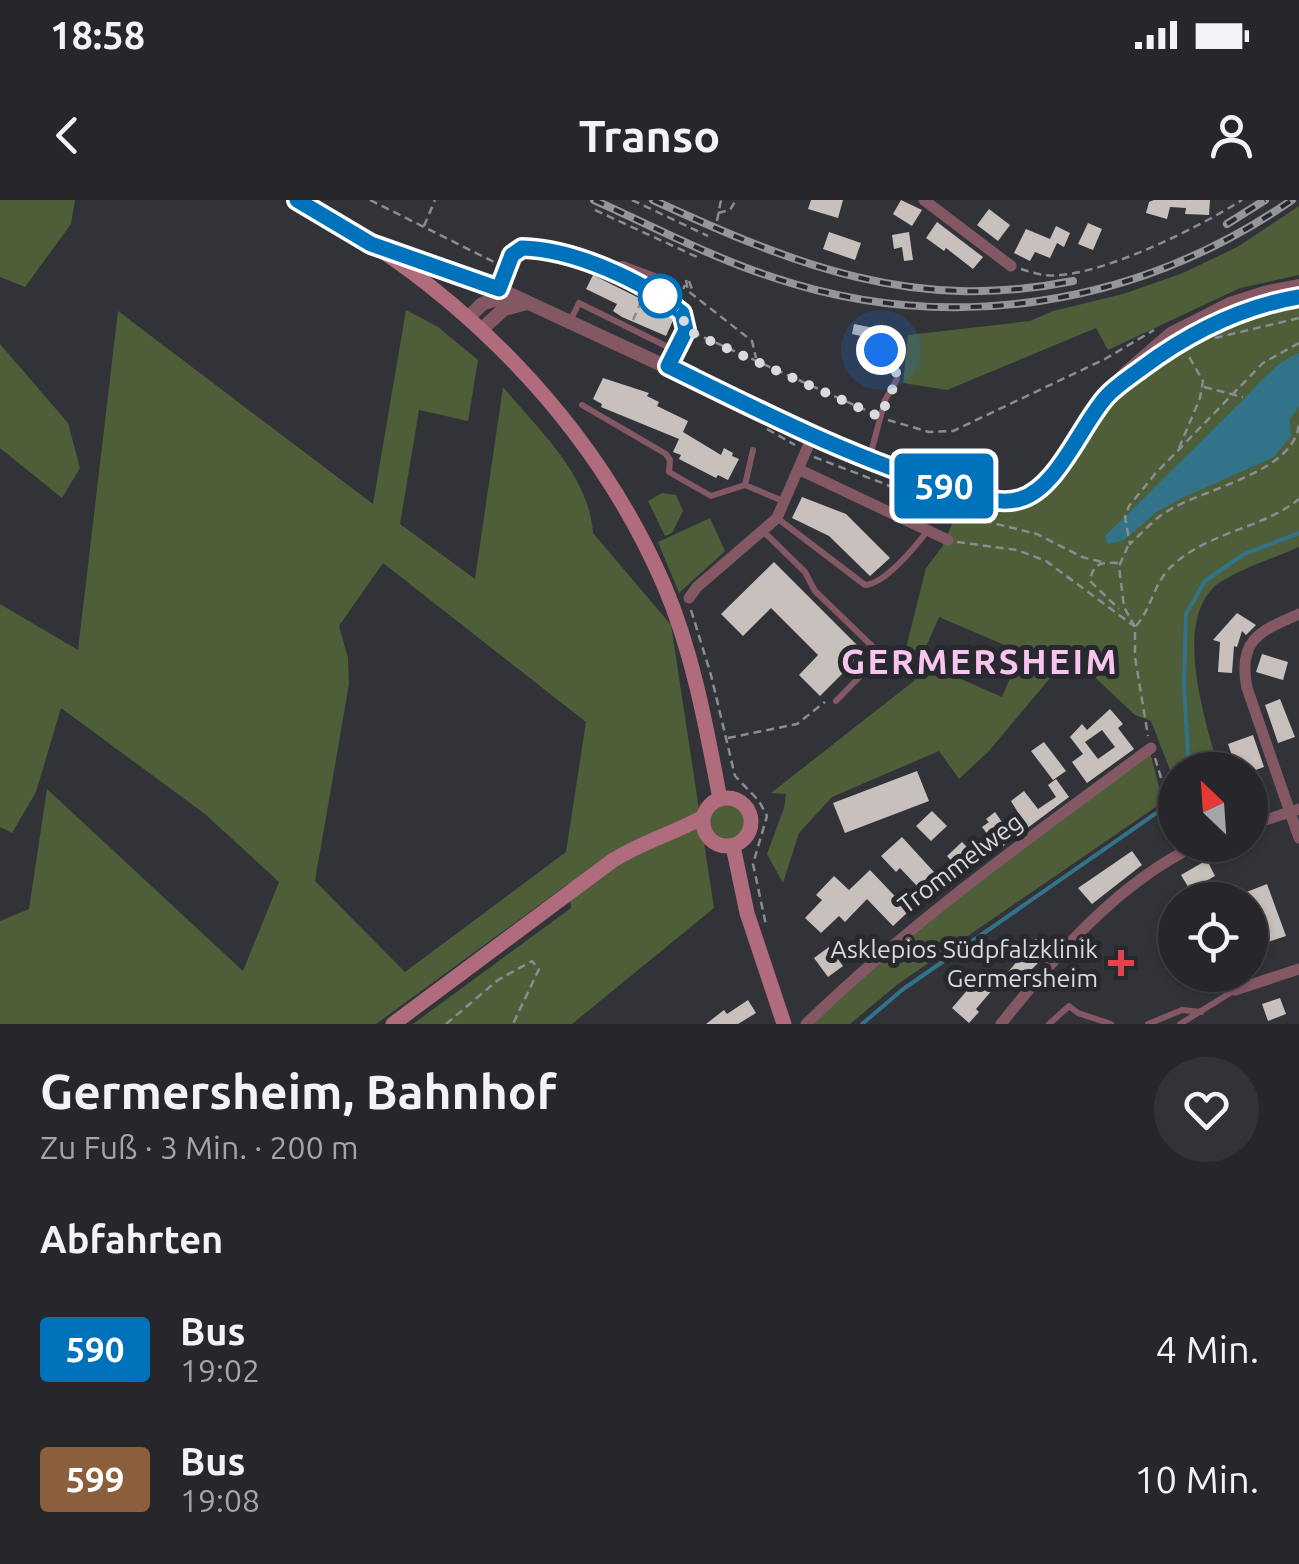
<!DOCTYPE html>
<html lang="de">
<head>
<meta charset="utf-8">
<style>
  body { margin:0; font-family:Ubuntu,sans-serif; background:#323237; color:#f1f3f6; height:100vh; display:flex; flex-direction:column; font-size:38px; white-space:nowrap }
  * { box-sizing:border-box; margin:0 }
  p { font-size:32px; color:#a4a5a9 }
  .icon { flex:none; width:55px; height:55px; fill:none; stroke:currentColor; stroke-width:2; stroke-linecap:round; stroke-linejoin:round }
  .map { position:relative; height:824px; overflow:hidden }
  .drawer { display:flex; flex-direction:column; background:#26262b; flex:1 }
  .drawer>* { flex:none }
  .badge { padding:0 20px; border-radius:8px; font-size:35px; line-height:65px }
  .needle { width:65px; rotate:335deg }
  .tools { position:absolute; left:1158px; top:552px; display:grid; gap:20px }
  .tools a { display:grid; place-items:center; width:110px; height:110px; border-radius:50%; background:#26262b; box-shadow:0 2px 8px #0004,0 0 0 2px #424347; font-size:50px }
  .you { position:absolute; width:50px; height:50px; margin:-25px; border:8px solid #fff; border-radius:50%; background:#1a73e8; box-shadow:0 0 0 15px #1a73e833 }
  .map>.badge { position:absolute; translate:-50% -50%; box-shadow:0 0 0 5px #fff }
  h2 { padding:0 40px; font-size:38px; line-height:90px }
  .round { display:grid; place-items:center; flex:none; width:105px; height:105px; border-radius:52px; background:#323237 }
  .headline { display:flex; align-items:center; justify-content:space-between; height:170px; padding:0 40px }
  h1 { font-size:48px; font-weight:700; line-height:75px }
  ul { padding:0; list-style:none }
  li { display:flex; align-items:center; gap:30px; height:130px; padding:0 40px }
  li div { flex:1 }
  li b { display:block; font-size:38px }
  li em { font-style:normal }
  li .badge { min-width:110px; font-weight:700; text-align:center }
  .status { display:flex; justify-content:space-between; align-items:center; height:70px; padding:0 50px; background:#26262b; direction:ltr }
  .status svg { height:28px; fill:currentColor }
  header { display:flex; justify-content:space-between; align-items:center; height:130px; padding:0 40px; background:#26262b; font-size:45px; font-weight:700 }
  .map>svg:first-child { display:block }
  .green { fill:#4d5e38; fill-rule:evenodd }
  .water { fill:#337389 }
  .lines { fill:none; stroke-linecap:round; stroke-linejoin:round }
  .stream { stroke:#337389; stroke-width:4 }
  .building { fill:#c8c0bd; fill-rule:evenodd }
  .path { stroke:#8b8c91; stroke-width:2.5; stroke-dasharray:8 5; stroke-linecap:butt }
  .service { stroke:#845863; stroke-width:6 }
  .minor { stroke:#845863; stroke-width:11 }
  .tertiary { stroke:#845863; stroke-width:14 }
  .secondary { stroke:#b06b7d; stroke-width:15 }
  .rail-casing { stroke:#95969a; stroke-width:8 }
  .rail { stroke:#28292f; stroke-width:4; stroke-dasharray:11; stroke-linecap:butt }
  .line-casing { stroke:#fff; stroke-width:22 }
  .line { stroke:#0072bc; stroke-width:15 }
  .walk { stroke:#d9dadd; stroke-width:10; stroke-dasharray:0 18 }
  .stop-dot { fill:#fff; stroke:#0072bc; stroke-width:5 }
  .health-dot { fill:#e0444e; stroke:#28292f; stroke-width:4 }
  .labels { text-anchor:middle; stroke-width:10; stroke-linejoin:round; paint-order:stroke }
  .street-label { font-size:25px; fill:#d9dadd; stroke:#28292f }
  .poi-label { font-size:25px; fill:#d9dadd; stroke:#28292f; text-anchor:end }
  .district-label { font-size:35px; font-weight:bold; letter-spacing:2.5px; fill:#f9c4ed; stroke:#28292f }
</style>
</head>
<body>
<div class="status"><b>18:58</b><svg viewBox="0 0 49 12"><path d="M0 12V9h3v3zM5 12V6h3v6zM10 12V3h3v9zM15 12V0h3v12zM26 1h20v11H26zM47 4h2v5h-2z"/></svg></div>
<header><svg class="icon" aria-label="back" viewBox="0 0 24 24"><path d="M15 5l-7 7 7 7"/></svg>Transo<svg class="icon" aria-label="person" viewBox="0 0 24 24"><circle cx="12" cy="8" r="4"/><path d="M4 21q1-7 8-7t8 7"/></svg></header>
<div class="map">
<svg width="1299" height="824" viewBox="0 0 1299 824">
  <rect width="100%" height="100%" fill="#323339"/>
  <!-- green -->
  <path class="green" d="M0,0H75L71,24L25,87L0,77Z
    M1299,6V75L1240,88L1108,150L1096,128L947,190L903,183L908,135L1030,121L1053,111L1123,94L1183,73L1239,46Z
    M1299,100V347C1274,358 1245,367 1222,381C1169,414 1206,522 1219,570H1175V583L1151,521L1135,515L1070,454L989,551L959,579L939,551L832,597L799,633L783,683L767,654L784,608L786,594L771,593L924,473L905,452L926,368L942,347L961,303L1005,312L1026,308L1051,291L1114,198L1152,166L1236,116ZM939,417L1021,452L1002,497L920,461Z
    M406,110L438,127L478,160L468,221L419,210L400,324L475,379L503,187C539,230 589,275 593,333L671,425L714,708L572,824H413L571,708L568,684L376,824H0V721L29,709L47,589L243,771L279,682L205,614L61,508L36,592L12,633L0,627V404L78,450L118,111L373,304ZM383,363L586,522L566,652L405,772L315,681L349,484L348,458L339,426Z
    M0,144L68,223L80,268L62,298L0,248Z
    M662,293L676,295L683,311L672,333L665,336L648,301Z
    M710,318L725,351L679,393L658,342Z
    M1150,552L1163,602L898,784L850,824H812L928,718Z
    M710 622a17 17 0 1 1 34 0a17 17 0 1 1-34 0Z"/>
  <!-- water -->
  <path class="water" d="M1299,153V207L1290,219L1291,236L1274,257L1182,298L1157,312L1124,340L1108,344L1105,336C1151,292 1194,247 1240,203C1258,185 1275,162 1299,153Z"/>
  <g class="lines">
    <!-- stream -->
    <path class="stream" d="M1189,570L1184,485L1186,414L1205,381L1244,354L1299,333
      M862,824L902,790L1175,600"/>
  </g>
  <!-- building -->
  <path class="building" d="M811,0H843L838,18L808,9Z
    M901,0L922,10L912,26L893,14Z
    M1154,0H1210L1209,15L1185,14L1186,8L1170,7L1167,19L1146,13L1149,2Z
    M989,9L1010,25L998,41L977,25Z
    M937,22L983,57L973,69L946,48L944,51L926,38Z
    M1088,23L1102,29L1093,50L1078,44Z
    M1056,26L1070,33L1064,47L1057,43L1050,58L1035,52L1030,61L1014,53L1026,29L1050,39Z
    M829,32L861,43L855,60L823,49Z
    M909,32L913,60L904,61L902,47L894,49L892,35Z
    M593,75L675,116L666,136L622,117L613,111L617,104L586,89Z
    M854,124L884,130L881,141L870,138L868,146L859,144L861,136L852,134Z
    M603,178L649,193L647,196L659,202L657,206L688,221L683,232L721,255L724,248L733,253L732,256L739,259L728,280L718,275L716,278L679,259L681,255L673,252L679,239L601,207L602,204L593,199Z
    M802,297L846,314L890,358L870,376L829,336L792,318Z
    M774,362L864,452L820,496L799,475L818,455L771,408L743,436L721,414Z
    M1237,413L1256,425L1246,435L1242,431L1237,447L1234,446L1232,473L1218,472L1220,442L1213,440Z
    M1262,454L1288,462L1283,480L1256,472Z
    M1280,499L1295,537L1278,543L1265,505Z
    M1110,509L1123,524L1118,528L1134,549L1087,583L1072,562L1083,554L1070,537L1082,524L1087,530ZM1102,530L1115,547L1098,559L1085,542Z
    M1253,535L1264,567L1250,572L1237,570L1228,544Z
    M1044,542L1066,571L1053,580L1031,551Z
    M917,571L929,601L845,633L833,603Z
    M1056,579L1069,597L994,653L989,646L994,643L982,627L989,622L986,619L995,612L1004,625L1019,614L1011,601L1024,591L1038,609L1056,597L1048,585Z
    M932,611L947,626L931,641L916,626Z
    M902,637L945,684L929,699L925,695L921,699L912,690L917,686L900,668L896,672L881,656Z
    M962,642L981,662L965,676L947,656Z
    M1132,651L1142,665L1092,704L1078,688Z
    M1207,660L1215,676L1190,690L1181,675Z
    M870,670L909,711L893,726L867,699L845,722L839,716L821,733L805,718L822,700L816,695L834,676L849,690Z
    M1267,684L1286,736L1262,744L1250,710V700H1246L1244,693Z
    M1036,739L1050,751L1019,782L1008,772Z
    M829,747L843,766L828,777L814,758Z
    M982,773L999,782L976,809L979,812L969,823L952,808Z
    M1280,798L1286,814L1268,821L1262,804Z
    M748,800L756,813L738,824H706L724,810L727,814Z"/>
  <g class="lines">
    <!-- path -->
    <path class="path" d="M370,0L500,65
      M632,0L708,36
      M595,10L697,57
      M718,13L730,10L736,0
      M717,21L721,0
      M424,26L435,0
      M1021,69C1028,71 1036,74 1044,75C1093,81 1200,27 1242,0
      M686,80L688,91L752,141L756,158
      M689,81L693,92
      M678,101L685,85
      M633,120L644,95
      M692,132L872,213
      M1215,138L1299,118
      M1299,143L1263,163L1155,274L1129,306L1125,317L1130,344C1142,333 1153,320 1166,312C1203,288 1297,273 1299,222
      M1204,187L1243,197
      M888,220L929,232L953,231L1105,159L1154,130
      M767,229L795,245
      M1179,248L1200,198L1203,181L1188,155
      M814,257L885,284L936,309L1037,334L1082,357L1102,362
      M957,342L1017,350L1046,361L1134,426
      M1128,346L1119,366L1124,407L1135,427V457L1148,536
      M1118,363C1101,362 1093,363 1090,381L1119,409
      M691,410L711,475L735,576L759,601L767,616L753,664L766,725
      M1136,426C1152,408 1154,381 1173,365C1210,331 1262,329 1299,299
      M728,538L797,524L825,502
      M1155,558L1175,624
      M446,824L498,780L532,761L539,769L513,824"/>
    <!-- service -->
    <path class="service" d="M606,67L623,64L655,76L662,96
      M499,88L511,55L522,47C574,49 643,80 682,113L686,130L668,165
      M570,121L579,103L676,151
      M582,205L666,254L670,260L669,272L711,296L745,285L783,301
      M869,260L885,200L897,179L894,158L881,151
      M745,285L753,250
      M777,318L865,385C885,384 916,346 928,330
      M764,332L805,372L815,391L874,448L875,461L836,501
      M1049,824L1069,806L1078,813L1111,824
      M1148,824L1182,810L1201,812
      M1180,824L1235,790"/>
    <!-- minor -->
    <path class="minor" d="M924,0L1011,66
      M798,269L948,340
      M689,398L697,387L777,318L812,237
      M1299,414C1260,431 1237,440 1247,488L1299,638
      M1250,625L1299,609
      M1235,790L1299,769
      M806,824C912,721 1032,636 1151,548
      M1001,824C1055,756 1117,683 1197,645"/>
    <!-- tertiary -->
    <path class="tertiary" d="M381,48L499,89L869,261L1004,302L1037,293L1049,280L1091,216L1127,172L1171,134L1230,104L1268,92L1299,86
      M468,118L482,104L508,95
      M482,129L504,109L527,103
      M1142,168C1189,132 1240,107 1299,97"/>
    <!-- secondary -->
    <path class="secondary" d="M297,0C456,83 592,219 664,385C693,453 706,526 720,599
      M703 622a24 24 0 1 1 48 0a24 24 0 1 1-48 0Z
      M733,646L747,713L784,824
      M393,824L612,661C641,642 673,634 703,617"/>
    <!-- rail casing -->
    <g class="rail-casing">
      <path id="rail" d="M594,0C652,26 709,56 769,76C947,137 1137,107 1292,0
        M653,0C795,65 913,113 1073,81
        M1227,24L1265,0"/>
    </g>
    <!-- rail -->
    <use href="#rail" class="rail"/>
  </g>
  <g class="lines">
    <!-- line casing -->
    <g class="line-casing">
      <path id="line" d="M297,0L371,44L499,89L512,55L522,48C573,49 644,81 682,113L686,130L668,166C762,212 853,259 954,289C975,295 998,306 1020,299C1057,289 1081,225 1106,197C1116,186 1130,177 1142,168C1189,133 1240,107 1299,97"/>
    </g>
    <!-- line -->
    <use href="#line" class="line"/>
    <!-- walk -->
    <path class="walk" d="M660,96L682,113L686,130L880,217L897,179L894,158L881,150"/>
  </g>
  <!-- markers -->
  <circle class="stop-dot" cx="660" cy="96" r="20"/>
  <path class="health-dot" d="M1116 748h10v10h10v10h-10v10h-10v-10h-10v-10h10z"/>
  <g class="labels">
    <!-- street labels -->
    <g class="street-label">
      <text transform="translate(960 663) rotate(-37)" y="9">Trommelweg</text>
    </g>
    <!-- poi labels -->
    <g class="poi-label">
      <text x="1098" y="758">Asklepios Südpfalzklinik<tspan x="1098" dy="29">Germersheim</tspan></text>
    </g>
    <!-- district labels -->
    <g class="district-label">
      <text x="980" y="474">GERMERSHEIM</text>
    </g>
  </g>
</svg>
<div class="tools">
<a><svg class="needle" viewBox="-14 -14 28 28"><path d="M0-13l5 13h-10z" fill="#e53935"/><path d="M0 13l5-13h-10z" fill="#a4a5a9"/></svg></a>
<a><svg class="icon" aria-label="locate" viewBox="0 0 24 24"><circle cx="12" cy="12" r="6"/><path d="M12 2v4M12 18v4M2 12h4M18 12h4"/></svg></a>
</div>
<div class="you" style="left:881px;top:150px"></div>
<b class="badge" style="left:944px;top:286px;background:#0072bc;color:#fff">590</b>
</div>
<section class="drawer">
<div class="headline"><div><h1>Germersheim, Bahnhof</h1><p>Zu Fuß · 3 Min. · 200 m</p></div><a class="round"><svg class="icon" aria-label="heart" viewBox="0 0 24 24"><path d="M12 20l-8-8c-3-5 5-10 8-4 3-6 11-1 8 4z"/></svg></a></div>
<h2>Abfahrten</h2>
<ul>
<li><span class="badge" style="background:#0072bc;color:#fff">590</span><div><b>Bus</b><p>19:02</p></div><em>4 Min.</em></li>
<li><span class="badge" style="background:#8b5e3c;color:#fff">599</span><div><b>Bus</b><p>19:08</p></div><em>10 Min.</em></li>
</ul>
</section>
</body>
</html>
